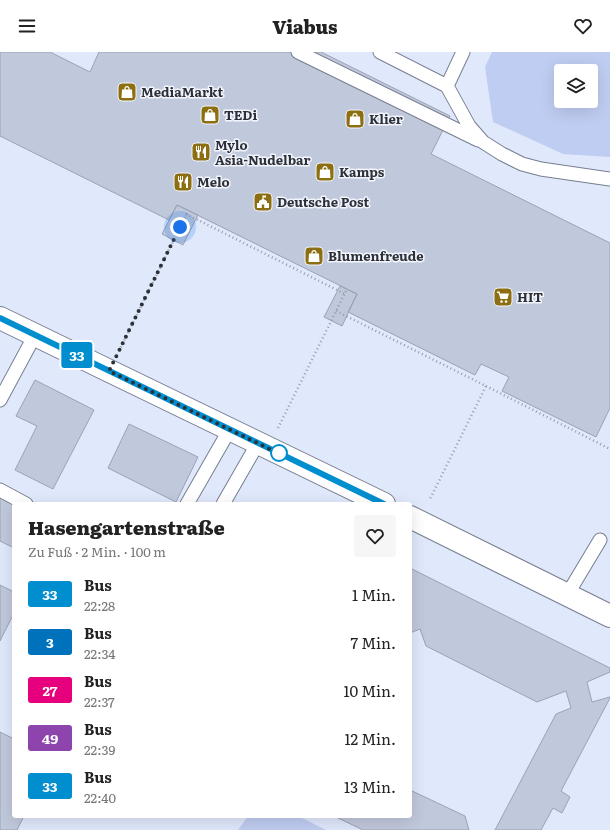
<!DOCTYPE html>
<html lang="de">
<head>
<meta charset="utf-8">
<style>
  body { margin:0; font-family:Literata,serif; background:#f6f6f6; color:#222; height:100vh; display:flex; flex-direction:column; font-size:15px; white-space:nowrap }
  * { box-sizing:border-box; margin:0 }
  p { font-size:13px; color:#767676 }
  .icon { flex:none; width:22px; height:22px; fill:none; stroke:currentColor; stroke-width:2; stroke-linecap:round; stroke-linejoin:round }
  .map { position:relative; flex:1; overflow:hidden }
  .details { position:absolute; left:12px; top:450px; width:400px; height:316px; display:flex; flex-direction:column; background:#fff; border-radius:4px; box-shadow:0 4px 16px #0002 }
  .details>* { flex:none }
  .badge { padding:0 8px; border-radius:3px; font-size:14px; line-height:26px }
  .controls { position:absolute; left:554px; top:12px; display:grid; gap:8px }
  .controls a { display:grid; place-items:center; width:44px; height:44px; border-radius:4px; background:#fff; box-shadow:0 4px 16px #0002; font-size:20px }
  .you { position:absolute; width:20px; height:20px; margin:-10px; border:3px solid #fff; border-radius:50%; background:#1a73e8; box-shadow:0 0 0 6px #1a73e833 }
  .map>.badge { position:absolute; translate:-50% -50%; box-shadow:0 0 0 2px #fff }
  .round { display:grid; place-items:center; flex:none; width:42px; height:42px; border-radius:4px; background:#f6f6f6 }
  .summary { display:flex; align-items:center; justify-content:space-between; height:68px; padding:0 16px }
  h1 { font-size:19px; font-weight:800; line-height:30px }
  ul { padding:0; list-style:none }
  li { display:flex; align-items:center; gap:12px; height:48px; padding:0 16px }
  li div { flex:1 }
  li b { display:block; font-size:15px }
  li em { font-style:normal }
  li .badge { min-width:44px; font-weight:700; text-align:center }
  header { display:flex; justify-content:space-between; align-items:center; height:52px; padding:0 16px; background:#fff; font-size:18px; font-weight:800 }
  .map>svg:first-child { display:block }
  .green { fill:#bfcdf2; fill-rule:evenodd }
  .building { fill:#c0c8db; stroke:#9ba2b4 }
  .lines { fill:none; stroke-linecap:round; stroke-linejoin:round }
  .lane-casing { stroke:#777e90; stroke-width:15 }
  .street-casing { stroke:#777e90; stroke-width:24 }
  .path { stroke:#969caa; stroke-width:2.5; stroke-dasharray:1 3; stroke-linecap:butt }
  .lane { stroke:#fff; stroke-width:13 }
  .street { stroke:#fff; stroke-width:22 }
  .line-casing { stroke:#fff; stroke-width:9 }
  .line { stroke:#008ecf; stroke-width:6 }
  .walk { stroke:#2d3037; stroke-width:4; stroke-dasharray:0 7.2 }
  .stop-dot { fill:#fff; stroke:#008ecf; stroke-width:2 }
  .labels { text-anchor:middle; stroke-width:3; stroke-linejoin:round; paint-order:stroke }
  .poi-label { font-size:13px; font-weight:bold; fill:#2d3037; stroke:#f2f5fd; text-anchor:start }
</style>
</head>
<body>
<header><svg class="icon" aria-label="menu" viewBox="0 0 24 24"><path d="M4 6h16M4 12h16M4 18h16"/></svg>Viabus<svg class="icon" aria-label="heart" viewBox="0 0 24 24"><path d="M12 20l-8-8c-3-5 5-10 8-4 3-6 11-1 8 4z"/></svg></header>
<div class="map">
<svg width="610" height="778" viewBox="0 0 610 778">
  <rect width="100%" height="100%" fill="#e0e8fc"/>
  <!-- green -->
  <path class="green" d="M492,0H610V105L563,102L493,70L485,15ZM561,19H591V49H561Z
    M248,764H298L326,778H238Z"/>
  <!-- building -->
  <path class="building" d="M0,0H50L90,20L99,0H321L450,64L431,102L610,191V356L596,385L502,339L509,325L481,312L475,323L348,260L357,242L347,237L177,153L169,168L0,84Z
    M177,153L198,163L183,193L162,182Z
    M340,234L357,242L342,274L324,265Z
    M35,328L94,358L53,437L15,418L37,374L16,364Z
    M129,372L198,405L176,450L108,416Z
    M0,445L14,452V496L0,489Z
    M410,516L610,616V620L587,630L592,650L610,645V646L561,739L570,745L562,761L553,756L541,778H495L556,662L571,656L566,639L537,650L426,594L420,577L410,581Z
    M0,533L14,540V561L0,589Z
    M0,680L14,687V764H24L17,778H0Z
    M410,738L465,764L469,778H363L334,764H410Z"/>
  <g class="lines">
    <!-- lane casing -->
    <g class="lane-casing">
      <path id="lane" d="M298,0L478,88
        M380,0L447,34L469,74L483,90L502,102L522,112L541,117L610,127
        M447,34L463,0
        M0,348L35,283
        M0,438L26,452
        M187,452L230,377
        M223,452L258,391
        M567,543L600,488"/>
    </g>
    <!-- street casing -->
    <g class="street-casing">
      <path id="street" d="M0,266L384,452
        M410,465L610,564"/>
    </g>
    <!-- path -->
    <path class="path" d="M186,162L345,242
      M336,259L486,334L429,449
      M119,299L188,159
      M486,334L610,397
      M278,376L347,237"/>
    <!-- lane -->
    <use href="#lane" class="lane"/>
    <!-- street -->
    <use href="#street" class="street"/>
  </g>
  <g class="lines">
    <!-- line casing -->
    <g class="line-casing">
      <path id="line" d="M0,266L384,452"/>
    </g>
    <!-- line -->
    <use href="#line" class="line"/>
    <!-- walk -->
    <path class="walk" d="M180,175L109,319L280,402L279,401"/>
  </g>
  <!-- icons -->
  <defs>
    <g id="shop-square" transform="scale(1)"><rect x="-9" y="-9" width="18" height="18" rx="4" fill="#8d6f12" stroke="#f2f5fd"/><path d="M-5-2.5h2.3a2.7 3.5 0 0 1 5.4 0H5L5.5 6h-11ZM-1.5-2.5h3a1.5 2.3 0 0 0-3 0Z" fill="#fff"/></g>
    <g id="restaurant-square" transform="scale(1)"><rect x="-9" y="-9" width="18" height="18" rx="4" fill="#8d6f12" stroke="#f2f5fd"/><path d="M-5-6h1v4h1v-4h1v4h1v-4h1v5L-1.5 .5V6h-2V.5L-5-1ZM5-6V6H3V1.5H1.5Q1.5-4 5-6Z" fill="#fff"/></g>
    <g id="civic-square" transform="scale(1)"><rect x="-9" y="-9" width="18" height="18" rx="4" fill="#8d6f12" stroke="#f2f5fd"/><path d="M-.6-6.5H3V-4.5H.6V-3L4-1V1h2V6H-6V1h2V-1L-.6-3ZM-1.2 2.5V6h2.4V2.5Z" fill="#fff"/></g>
    <g id="supermarket-square" transform="scale(1)"><rect x="-9" y="-9" width="18" height="18" rx="4" fill="#8d6f12" stroke="#f2f5fd"/><path d="M-6-5.5h2.5l.6 2H6L4.5 2H-2.5L-4.4-4H-6ZM-1.5 3.2a1.3 1.3 0 1 0 .1 0ZM3 3.2a1.3 1.3 0 1 0 .1 0Z" fill="#fff"/></g>
  </defs>
  <g fill-rule="evenodd">
    <use href="#shop-square" x="127" y="40"/>
    <use href="#shop-square" x="210" y="63"/>
    <use href="#shop-square" x="355" y="67"/>
    <use href="#restaurant-square" x="201" y="100"/>
    <use href="#shop-square" x="325" y="120"/>
    <use href="#restaurant-square" x="183" y="130"/>
    <use href="#civic-square" x="263" y="150"/>
    <use href="#shop-square" x="314" y="204"/>
    <use href="#supermarket-square" x="503" y="245"/>
  </g>
  <!-- markers -->
  <circle class="stop-dot" cx="279" cy="401" r="8"/>
  <g class="labels">
    <!-- poi labels -->
    <g class="poi-label">
      <text x="141" y="45">MediaMarkt</text>
      <text x="224" y="68">TEDi</text>
      <text x="369" y="72">Klier</text>
      <text x="215" y="98">Mylo<tspan x="215" dy="15">Asia-Nudelbar</tspan></text>
      <text x="339" y="125">Kamps</text>
      <text x="197" y="135">Melo</text>
      <text x="277" y="155">Deutsche Post</text>
      <text x="328" y="209">Blumenfreude</text>
      <text x="517" y="250">HIT</text>
    </g>
  </g>
</svg>
<div class="controls">
<a><svg class="icon" aria-label="layers" viewBox="0 0 24 24"><path d="M12 4l9 5-9 5-9-5zM3 14l9 5 9-5"/></svg></a>
</div>
<div class="you" style="left:180px;top:175px"></div>
<b class="badge" style="left:77px;top:303px;background:#008ecf;color:#fff">33</b>
<section class="details">
<div class="summary"><div><h1>Hasengartenstraße</h1><p>Zu Fuß · 2 Min. · 100 m</p></div><a class="round"><svg class="icon" aria-label="heart" viewBox="0 0 24 24"><path d="M12 20l-8-8c-3-5 5-10 8-4 3-6 11-1 8 4z"/></svg></a></div>
<ul>
<li><span class="badge" style="background:#008ecf;color:#fff">33</span><div><b>Bus</b><p>22:28</p></div><em>1 Min.</em></li>
<li><span class="badge" style="background:#0072bc;color:#fff">3</span><div><b>Bus</b><p>22:34</p></div><em>7 Min.</em></li>
<li><span class="badge" style="background:#e6007e;color:#fff">27</span><div><b>Bus</b><p>22:37</p></div><em>10 Min.</em></li>
<li><span class="badge" style="background:#8e44ad;color:#fff">49</span><div><b>Bus</b><p>22:39</p></div><em>12 Min.</em></li>
<li><span class="badge" style="background:#008ecf;color:#fff">33</span><div><b>Bus</b><p>22:40</p></div><em>13 Min.</em></li>
</ul>
</section>
</div>
</body>
</html>
